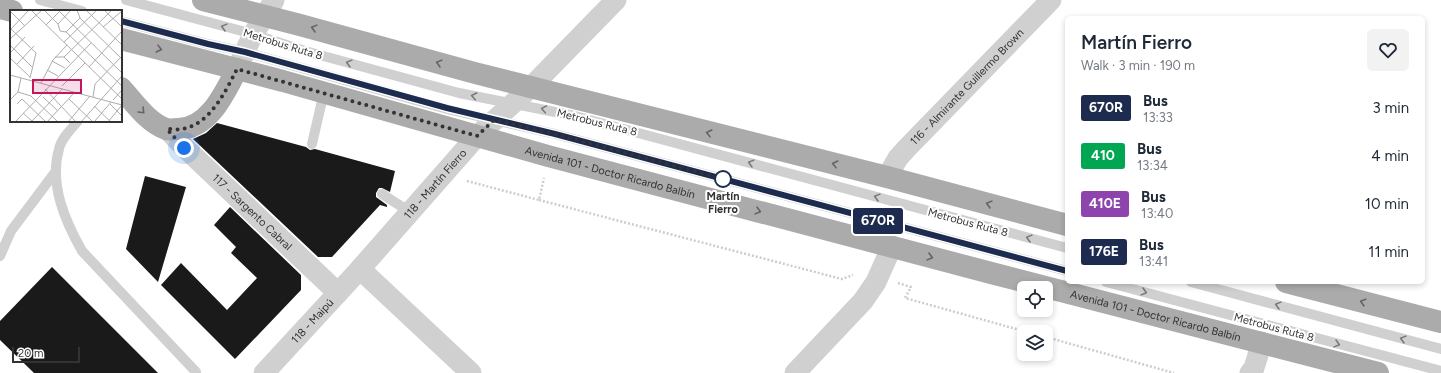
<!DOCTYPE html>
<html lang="en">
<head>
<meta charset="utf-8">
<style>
  body { margin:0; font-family:Figtree,sans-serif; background:#f2f2f3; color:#1f2937; height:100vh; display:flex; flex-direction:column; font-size:15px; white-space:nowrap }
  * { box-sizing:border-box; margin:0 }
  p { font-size:13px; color:#747a83 }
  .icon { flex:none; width:22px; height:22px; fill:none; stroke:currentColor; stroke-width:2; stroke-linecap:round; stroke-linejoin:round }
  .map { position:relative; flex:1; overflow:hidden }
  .details { position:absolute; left:1065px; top:16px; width:360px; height:268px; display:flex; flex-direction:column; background:#fff; border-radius:6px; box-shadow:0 2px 6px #0003 }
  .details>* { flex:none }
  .badge { padding:0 8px; border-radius:3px; font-size:14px; line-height:26px }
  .fabs { position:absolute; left:1017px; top:281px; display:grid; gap:8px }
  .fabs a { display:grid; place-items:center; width:36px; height:36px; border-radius:6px; background:#fff; box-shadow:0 2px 6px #0003; font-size:20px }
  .scale { position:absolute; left:12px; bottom:10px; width:68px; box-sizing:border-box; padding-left:4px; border:2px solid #333; border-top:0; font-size:11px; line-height:14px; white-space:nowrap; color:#333; -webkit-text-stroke:3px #fff; paint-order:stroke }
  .you { position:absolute; width:20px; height:20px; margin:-10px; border:3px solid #fff; border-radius:50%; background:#1a73e8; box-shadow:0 0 0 6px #1a73e833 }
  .map>.badge { position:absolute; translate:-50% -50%; box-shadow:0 0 0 2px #fff }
  .round { display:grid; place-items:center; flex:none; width:42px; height:42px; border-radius:6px; background:#f2f2f3 }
  .head { display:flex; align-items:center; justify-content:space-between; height:68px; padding:0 16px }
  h1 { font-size:19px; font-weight:600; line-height:30px }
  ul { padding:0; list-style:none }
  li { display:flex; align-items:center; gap:12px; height:48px; padding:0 16px }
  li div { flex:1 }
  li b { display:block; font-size:15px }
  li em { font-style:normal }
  li .badge { min-width:44px; font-weight:700; text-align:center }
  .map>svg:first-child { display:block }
  .building { fill:#1a1a1a }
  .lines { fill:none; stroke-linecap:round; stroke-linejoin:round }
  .path { stroke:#cdcdcd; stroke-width:2.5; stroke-dasharray:2 2; stroke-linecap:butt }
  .service { stroke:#d0d0d0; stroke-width:10 }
  .minor { stroke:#d0d0d0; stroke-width:21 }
  .primary { stroke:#ababab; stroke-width:22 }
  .oneway { stroke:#7a7a7a }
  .oneway2 { stroke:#636363 }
  .line-casing { stroke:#fff; stroke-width:9 }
  .line { stroke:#1d2b4f; stroke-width:6 }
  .walk { stroke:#333; stroke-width:4; stroke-dasharray:0 7.2 }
  .stop-dot { fill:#fff; stroke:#1d2b4f; stroke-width:2 }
  .labels { text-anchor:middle; stroke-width:4; stroke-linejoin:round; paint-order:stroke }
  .street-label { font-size:11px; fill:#333; stroke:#fff }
  .stop-label { font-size:11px; font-weight:bold; fill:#333; stroke:#fff }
  .inset-road { fill:none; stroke:#adadad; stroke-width:1 }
  .view { fill:#c2185b; fill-opacity:0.15; stroke:#c2185b; stroke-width:2 }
  .inset-edge { fill:none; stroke:#333; stroke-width:2 }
</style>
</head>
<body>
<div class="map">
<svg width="1441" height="373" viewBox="0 0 1441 373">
  <rect width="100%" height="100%" fill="#fff"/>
  <!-- building -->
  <path class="building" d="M217,123L306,147L310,150L315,149L395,171L390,192L382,188H379L376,193V197L387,205V207L380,205L332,257H318L193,139L206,133Z
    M145,176L186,187L158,282L126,249Z
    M230,207L301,275V290L235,359L161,285L181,263L227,310L257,278L231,253L236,247L214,225Z
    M52,267L158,373H34L0,340V321Z"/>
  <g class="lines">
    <!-- path -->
    <path class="path" d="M467,181L539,200L544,178
      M539,200L842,279L853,275
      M898,283L911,287L905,298L1027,332
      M1046,337L1174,373"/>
    <!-- service -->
    <path class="service" d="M40,0L82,11
      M126,0L253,34L305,51L459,93L575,116L1067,248
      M121,21L208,44L245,52L447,109L555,134L1067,271
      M78,121C71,129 61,139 59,149C49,184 65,221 82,251L196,372L195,373
      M312,144L324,92
      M382,194L410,212
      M0,256L11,231L56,171
      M1106,282L1441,371
      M1191,282L1441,349"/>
    <!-- minor -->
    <g class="minor">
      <path d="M237,69L253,34L265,16L274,0"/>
      <path id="s1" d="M167,129L184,147L338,293"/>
      <path id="s2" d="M887,177L898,158L907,148L1051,0"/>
      <path d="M360,269L471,373"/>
      <path id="s3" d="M264,373L360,269L477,136L531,87L616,0"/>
      <path d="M795,373L863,301L876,282L892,246"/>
      <path d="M1250,373L1254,368L1262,342"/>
    </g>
    <!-- primary -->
    <g class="primary">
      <path d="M203,0L300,25L475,73L887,177L1067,225"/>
      <path d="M0,8L12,11"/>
      <path id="s4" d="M121,39L283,81L548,156L995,274L1378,373"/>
      <path d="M121,88C134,102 147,122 166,129C170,130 174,129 178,129C209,129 225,92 237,69"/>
      <path d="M1286,282L1441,322"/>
    </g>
  </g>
  <!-- one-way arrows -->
  <defs><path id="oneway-chevron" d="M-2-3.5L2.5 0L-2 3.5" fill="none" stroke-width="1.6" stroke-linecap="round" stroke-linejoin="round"/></defs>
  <g class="oneway">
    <use href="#oneway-chevron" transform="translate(224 27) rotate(-165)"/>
    <use href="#oneway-chevron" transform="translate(349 63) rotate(-165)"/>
    <use href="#oneway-chevron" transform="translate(474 96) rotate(-169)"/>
    <use href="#oneway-chevron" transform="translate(544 109) rotate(-170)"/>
    <use href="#oneway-chevron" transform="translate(751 163) rotate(-165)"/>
    <use href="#oneway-chevron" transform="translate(877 197) rotate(-165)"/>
    <use href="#oneway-chevron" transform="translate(1029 238) rotate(-165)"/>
    <use href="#oneway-chevron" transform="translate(1144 292) rotate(15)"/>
    <use href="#oneway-chevron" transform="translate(1278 305) rotate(-165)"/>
    <use href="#oneway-chevron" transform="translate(1403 339) rotate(-165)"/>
    <use href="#oneway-chevron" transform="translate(1337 344) rotate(15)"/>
  </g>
  <g class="oneway2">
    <use href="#oneway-chevron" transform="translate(314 28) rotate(-165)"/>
    <use href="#oneway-chevron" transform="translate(159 49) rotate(14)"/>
    <use href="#oneway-chevron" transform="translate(439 63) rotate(-165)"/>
    <use href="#oneway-chevron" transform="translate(142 111) rotate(46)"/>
    <use href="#oneway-chevron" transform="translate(709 133) rotate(-166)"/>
    <use href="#oneway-chevron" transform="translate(835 164) rotate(-166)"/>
    <use href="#oneway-chevron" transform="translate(989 204) rotate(-165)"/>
    <use href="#oneway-chevron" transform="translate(758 211) rotate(15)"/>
    <use href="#oneway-chevron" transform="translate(930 257) rotate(15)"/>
    <use href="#oneway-chevron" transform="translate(1363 302) rotate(-165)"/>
  </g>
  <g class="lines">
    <!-- line casing -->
    <g class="line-casing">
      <path id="line" d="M121,21L208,44L245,52L447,108L555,134L1067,271"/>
    </g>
    <!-- line -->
    <use href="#line" class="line"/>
    <!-- walk -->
    <path class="walk" d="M184,148L167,129C172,129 178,130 183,129C211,123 225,92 237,69L477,136L494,120L555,134L723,179"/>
  </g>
  <!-- markers -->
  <circle class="stop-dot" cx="723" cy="179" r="8"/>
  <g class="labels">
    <!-- street labels -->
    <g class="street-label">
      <text transform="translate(283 44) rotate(17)" y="4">Metrobus Ruta 8</text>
      <text dy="4" stroke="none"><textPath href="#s2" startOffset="121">116 - Almirante Guillermo Brown</textPath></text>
      <text transform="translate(597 122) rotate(14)" y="4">Metrobus Ruta 8</text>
      <text dy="4" stroke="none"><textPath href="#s4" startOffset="507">Avenida 101 - Doctor Ricardo Balbín</textPath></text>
      <text dy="4" stroke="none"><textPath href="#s3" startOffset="255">118 - Martín Fierro</textPath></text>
      <text dy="4" stroke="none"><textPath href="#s1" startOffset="119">117 - Sargento Cabral</textPath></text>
      <text transform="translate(968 222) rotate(15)" y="4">Metrobus Ruta 8</text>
      <text dy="4" stroke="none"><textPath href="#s4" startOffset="1071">Avenida 101 - Doctor Ricardo Balbín</textPath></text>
      <text dy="4" stroke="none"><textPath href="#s3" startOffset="71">118 - Maipú</textPath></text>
      <text transform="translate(1274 327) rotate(15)" y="4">Metrobus Ruta 8</text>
    </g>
    <!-- stop labels -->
    <g class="stop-label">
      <text x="723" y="200">Martín<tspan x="723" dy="13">Fierro</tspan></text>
    </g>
  </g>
  <!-- overview -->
  <g transform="translate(10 10)">
    <rect width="112" height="112" fill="#fff"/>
    <path class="inset-road" d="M21,0L112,89M34,0L48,14L50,21M48,0L112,63M67,0L70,8L112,49M76,0L112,35M94,0L112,17M0,1L15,16M48,14L61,0M36,15L51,0M93,17L112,1M0,18L26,43L20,68M1,19L19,0M50,21L56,22L112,76M56,22L70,8M0,29L32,0M54,32L87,0M0,35L22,57M0,43L15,27M45,47H54L60,53M54,47L102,0M0,48L20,67M42,51L55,58M7,54L24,36M79,57L112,21M37,60L48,66M0,65L112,95M31,73L43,50L57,35M52,76L75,53M35,79L66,112M8,82L21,86L48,112M33,87L48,101M83,87L85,74L112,46M44,88L52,79M59,89L83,112M0,90L8,82L11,68M103,90L112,80M7,94L12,89L36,112M100,94L112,106M84,96L101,112M13,103L22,111M5,112L81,33M21,112L44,88M37,112L65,82M58,112L80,86M71,112L112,66M84,112L101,92M98,112L112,95"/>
    <path class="view" d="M23,70H71V83H23Z"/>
    <rect width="112" height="112" class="inset-edge"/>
  </g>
</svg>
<div class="fabs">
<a><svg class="icon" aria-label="locate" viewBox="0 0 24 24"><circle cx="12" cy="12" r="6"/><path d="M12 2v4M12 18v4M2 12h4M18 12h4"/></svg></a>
<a><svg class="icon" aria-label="layers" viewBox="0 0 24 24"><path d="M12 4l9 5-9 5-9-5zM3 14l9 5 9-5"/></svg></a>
</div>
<div class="scale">20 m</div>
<div class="you" style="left:184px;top:148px"></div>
<b class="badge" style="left:878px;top:221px;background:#1d2b4f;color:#fff">670R</b>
<section class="details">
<div class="head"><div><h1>Martín Fierro</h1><p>Walk · 3 min · 190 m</p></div><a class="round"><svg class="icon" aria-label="heart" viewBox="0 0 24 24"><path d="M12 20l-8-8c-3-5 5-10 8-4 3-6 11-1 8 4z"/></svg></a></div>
<ul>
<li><span class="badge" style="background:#1d2b4f;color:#fff">670R</span><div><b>Bus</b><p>13:33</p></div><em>3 min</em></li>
<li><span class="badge" style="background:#00a651;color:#fff">410</span><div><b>Bus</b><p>13:34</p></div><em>4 min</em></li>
<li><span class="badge" style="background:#8e44ad;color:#fff">410E</span><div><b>Bus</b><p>13:40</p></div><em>10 min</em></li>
<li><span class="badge" style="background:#1d2b4f;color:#fff">176E</span><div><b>Bus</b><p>13:41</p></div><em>11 min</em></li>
</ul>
</section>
</div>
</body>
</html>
